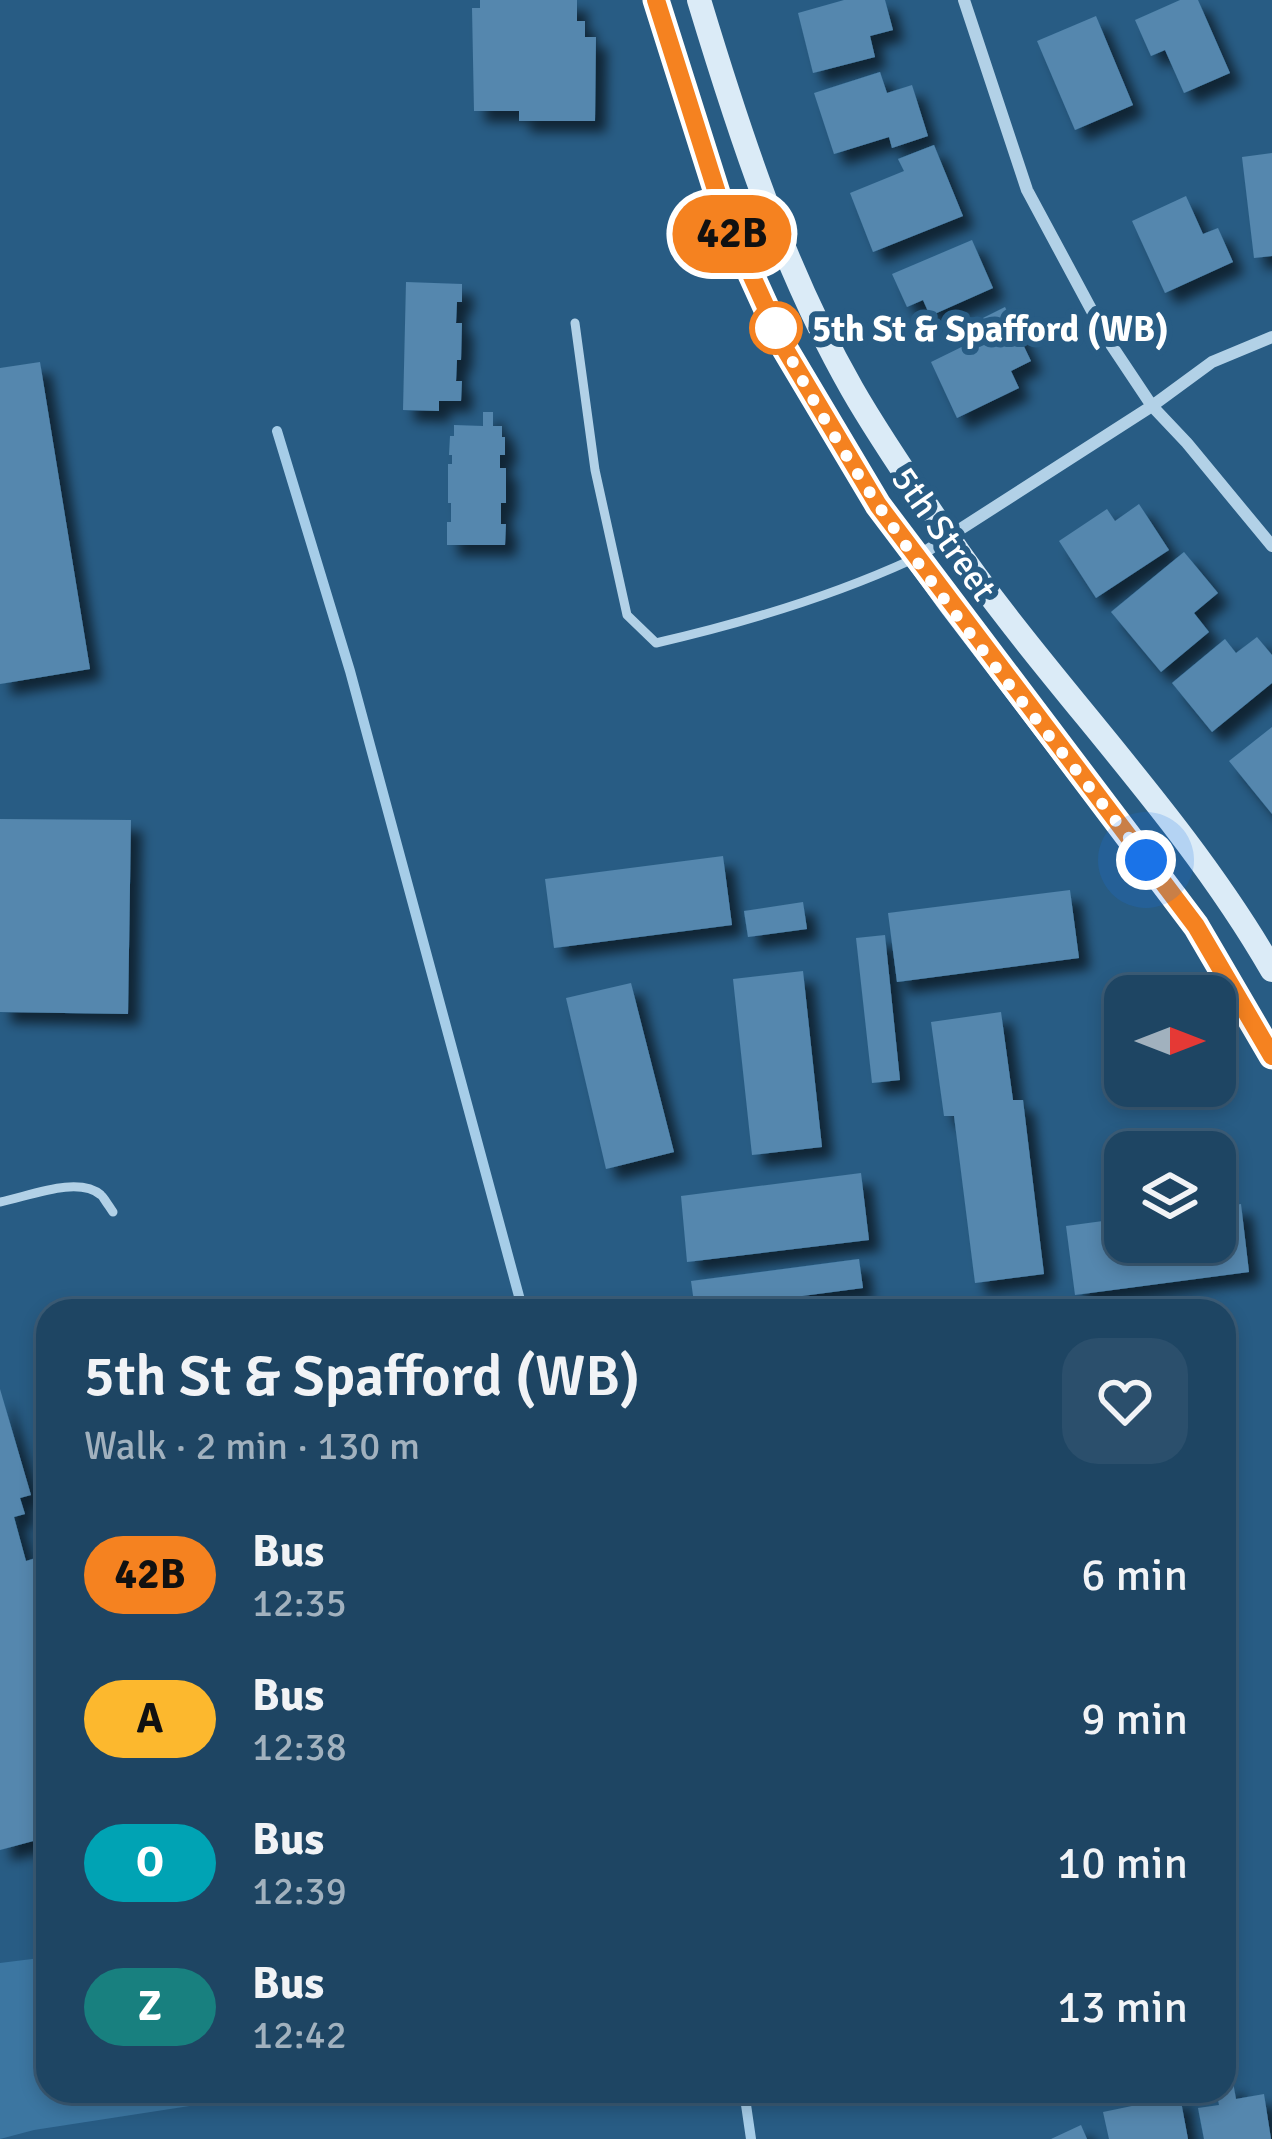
<!DOCTYPE html>
<html lang="en">
<head>
<meta charset="utf-8">
<style>
  body { margin:0; font-family:Signika,sans-serif; background:#2b4f6c; color:#f1f3f6; height:100vh; display:flex; flex-direction:column; font-size:45px; white-space:nowrap }
  * { box-sizing:border-box; margin:0 }
  p { font-size:39px; color:#a1b1be }
  .icon { flex:none; width:66px; height:66px; fill:none; stroke:currentColor; stroke-width:2; stroke-linecap:round; stroke-linejoin:round }
  .map { position:relative; flex:1; overflow:hidden }
  .sheet { position:absolute; left:36px; top:1299px; width:1200px; height:804px; display:flex; flex-direction:column; background:#1e4563; border-radius:36px; box-shadow:0 6px 18px #0003,0 0 0 3px #3c5d78 }
  .sheet>* { flex:none }
  .badge { padding:0 24px; border-radius:39px; font-size:42px; line-height:78px }
  .needle { width:78px; rotate:90deg }
  .fabs { position:absolute; left:1104px; top:975px; display:grid; gap:24px }
  .fabs a { display:grid; place-items:center; width:132px; height:132px; border-radius:24px; background:#1e4563; box-shadow:0 6px 18px #0003,0 0 0 3px #3c5d78; font-size:60px }
  .you { position:absolute; width:60px; height:60px; margin:-30px; border:9px solid #fff; border-radius:50%; background:#1a73e8; box-shadow:0 0 0 18px #1a73e833 }
  .map>.badge { position:absolute; translate:-50% -50%; box-shadow:0 0 0 6px #fff }
  .round { display:grid; place-items:center; flex:none; width:126px; height:126px; border-radius:36px; background:#2b4f6c }
  .head { display:flex; align-items:center; justify-content:space-between; height:204px; padding:0 48px }
  h1 { font-size:57px; font-weight:600; line-height:90px }
  ul { padding:0; list-style:none }
  li { display:flex; align-items:center; gap:36px; height:144px; padding:0 48px }
  li div { flex:1 }
  li b { display:block; font-size:45px }
  li em { font-style:normal }
  li .badge { min-width:132px; font-weight:700; text-align:center }
  .map>svg:first-child { display:block }
  .park { fill:#3c76a1 }
  .lines { fill:none; stroke-linecap:round; stroke-linejoin:round }
  .stream { stroke:#a6cde8; stroke-width:10 }
  .building { fill:#5487ae; filter:url(#shadow) }
  .lane { stroke:#b2d1e7; stroke-width:9 }
  .street { stroke:#b2d1e7; stroke-width:12 }
  .secondary { stroke:#dbebf7; stroke-width:24 }
  .line-casing { stroke:#fff; stroke-width:27 }
  .line { stroke:#f58220; stroke-width:18 }
  .walk { stroke:#fff; stroke-width:12; stroke-dasharray:0 21.6 }
  .stop-dot { fill:#fff; stroke:#f58220; stroke-width:6 }
  .labels { text-anchor:middle; stroke-width:12; stroke-linejoin:round; paint-order:stroke }
  .stop-label { font-size:36px; font-weight:bold; fill:#fff; stroke:#285c84; text-anchor:start }
  .street-label { font-size:36px; fill:#fff; stroke:#285c84 }
</style>
</head>
<body>
<div class="map">
<svg width="1272" height="2139" viewBox="0 0 1272 2139">
  <defs>
    <filter id="shadow"><feDropShadow dx="11" dy="11" stdDeviation="6" flood-color="#0009"/></filter>
  </defs>
  <rect width="100%" height="100%" fill="#285c84"/>
  <!-- park -->
  <path class="park" d="M48,1957V2091H287L34,2130L0,2139V1963Z"/>
  <g class="lines">
    <!-- stream -->
    <path class="stream" d="M277,431L350,671L523,1311
      M744,2091L751,2139"/>
  </g>
  <!-- building -->
  <path class="building" d="M480,0H577V21H585V37H596L595,121H519V111H474L472,8H480Z
    M844,0H885L893,30L870,36L875,57L813,73L798,13Z
    M1180,0H1198L1230,73L1184,93L1165,50L1151,56L1135,20Z
    M1096,16L1133,105L1075,130L1037,41Z
    M880,72L887,93L912,85L928,136L892,148L889,137L834,154L814,93Z
    M934,145L963,216L873,252L850,193L904,171L898,159Z
    M1272,153V256L1254,258L1242,157Z
    M1186,196L1203,234L1218,228L1233,262L1165,293L1132,221Z
    M972,240L993,288L930,316L923,300L907,307L892,274Z
    M406,282L462,284V302H457L456,323H462L461,360H457L456,381H462L461,401H439V411L403,410Z
    M1005,307L1031,361L1011,371L1019,388L957,418L931,362L982,337L975,322Z
    M40,362L90,669L0,684V368Z
    M483,412H493V426H502V437H505V455H500V468H506V503H501V524H506L505,545H447V522H451V503H448V464H452V455H449L450,436H454V425L483,426Z
    M1139,504L1169,550L1096,598L1059,541L1107,509L1115,521Z
    M1184,552L1218,593L1194,613L1209,632L1161,672L1111,612Z
    M1257,637L1272,655V683L1212,732L1172,683L1225,639L1236,653Z
    M1272,727V814L1229,761Z
    M0,819L131,820L128,1014L0,1012Z
    M723,856L732,925L554,948L545,879Z
    M1070,890L1079,958L897,982L888,913Z
    M803,902L807,929L748,937L744,911Z
    M885,935L900,1080L872,1083L856,938Z
    M803,971L822,1147L752,1155L733,979Z
    M631,983L674,1152L606,1169L566,998Z
    M1001,1012L1013,1100H1023L1044,1274L975,1283L954,1116H944L931,1022Z
    M861,1173L869,1240L687,1262L681,1196Z
    M1241,1204L1249,1272L1075,1295L1066,1226L1125,1218V1242H1215V1207Z
    M859,1259L863,1288L695,1310L691,1281Z
    M1119,1299L1121,1311H1055V1308Z
    M0,1389L31,1495L20,1498L25,1514L14,1517L26,1561L39,1557L43,1571L48,1569V1837L0,1850Z
    M1233,2082L1236,2099L1264,2094L1271,2139H1204L1198,2108L1219,2105L1216,2091H1224V2084Z
    M1180,2096L1188,2139H1109L1103,2112Z
    M1081,2125L1087,2139H1051Z"/>
  <g class="lines">
    <!-- lane -->
    <path class="lane" d="M575,323L595,470L627,615L656,643C743,623 830,597 911,560
      M0,1202C27,1197 78,1175 101,1195C102,1195 112,1211 113,1212"/>
    <!-- street -->
    <path class="street" d="M964,0L1027,190L1106,337L1152,406L1187,443L1272,546
      M917,557L1152,406L1212,362L1272,337"/>
    <!-- secondary -->
    <path class="secondary" d="M656,0L724,216L785,349L878,505L950,604L1196,926L1272,1056
      M699,0C739,132 783,268 852,389C880,438 914,487 946,534C1048,684 1181,812 1272,970"/>
  </g>
  <g class="lines">
    <!-- line casing -->
    <g class="line-casing">
      <path id="line" d="M656,0L724,215L785,349L878,505L1196,926L1272,1056"/>
    </g>
    <!-- line -->
    <use href="#line" class="line"/>
    <!-- walk -->
    <path class="walk" d="M776,328L770,316C862,513 1014,688 1146,860"/>
  </g>
  <!-- markers -->
  <circle class="stop-dot" cx="776" cy="328" r="24"/>
  <g class="labels">
    <!-- stop labels -->
    <g class="stop-label">
      <text x="812" y="341">5th St &amp; Spafford (WB)</text>
    </g>
    <!-- street labels -->
    <g class="street-label">
      <text transform="translate(945 533) rotate(55)" y="13">5th Street</text>
    </g>
  </g>
</svg>
<div class="fabs">
<a><svg class="needle" viewBox="-14 -14 28 28"><path d="M0-13l5 13h-10z" fill="#e53935"/><path d="M0 13l5-13h-10z" fill="#a1b1be"/></svg></a>
<a><svg class="icon" aria-label="layers" viewBox="0 0 24 24"><path d="M12 4l9 5-9 5-9-5zM3 14l9 5 9-5"/></svg></a>
</div>
<div class="you" style="left:1146px;top:860px"></div>
<b class="badge" style="left:732px;top:234px;background:#f58220;color:#111">42B</b>
<section class="sheet">
<div class="head"><div><h1>5th St &amp; Spafford (WB)</h1><p>Walk · 2 min · 130 m</p></div><a class="round"><svg class="icon" aria-label="heart" viewBox="0 0 24 24"><path d="M12 20l-8-8c-3-5 5-10 8-4 3-6 11-1 8 4z"/></svg></a></div>
<ul>
<li><span class="badge" style="background:#f58220;color:#111">42B</span><div><b>Bus</b><p>12:35</p></div><em>6 min</em></li>
<li><span class="badge" style="background:#fcb82e;color:#111">A</span><div><b>Bus</b><p>12:38</p></div><em>9 min</em></li>
<li><span class="badge" style="background:#00a3b4;color:#fff">O</span><div><b>Bus</b><p>12:39</p></div><em>10 min</em></li>
<li><span class="badge" style="background:#18807f;color:#fff">Z</span><div><b>Bus</b><p>12:42</p></div><em>13 min</em></li>
</ul>
</section>
</div>
</body>
</html>
